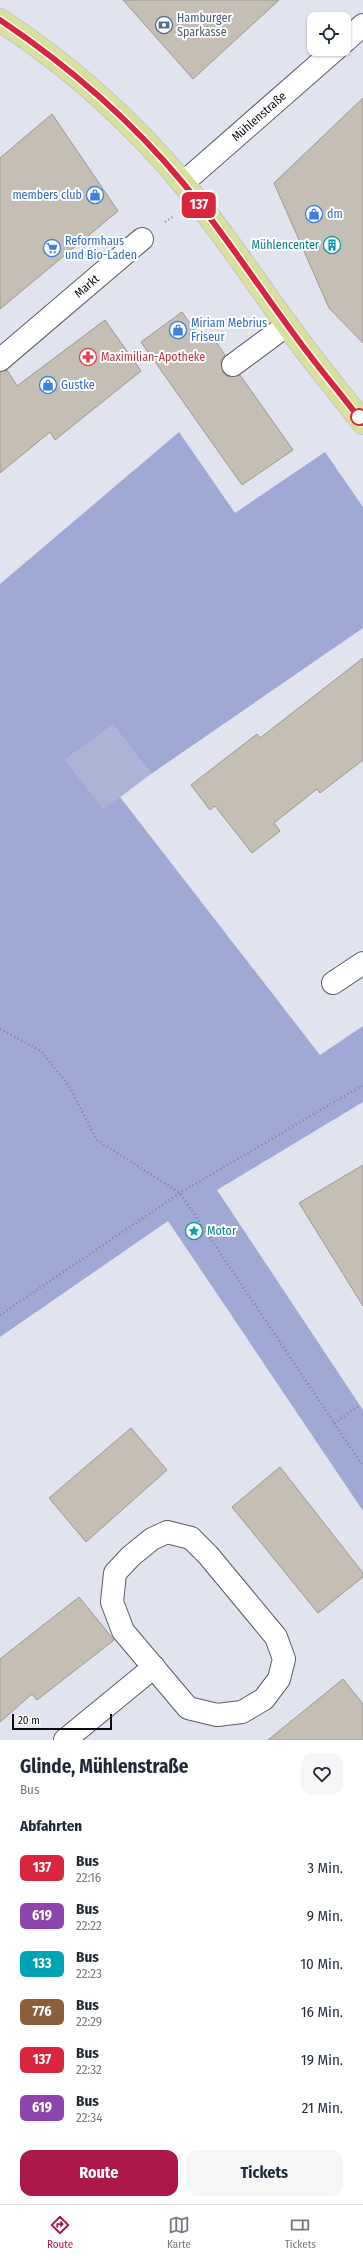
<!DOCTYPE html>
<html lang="de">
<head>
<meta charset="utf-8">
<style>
  body { margin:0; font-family:"Fira Sans Condensed",sans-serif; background:#f6f6f7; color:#1f2937; height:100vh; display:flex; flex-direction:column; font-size:15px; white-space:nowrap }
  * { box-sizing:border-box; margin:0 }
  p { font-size:13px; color:#747a83 }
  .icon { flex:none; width:22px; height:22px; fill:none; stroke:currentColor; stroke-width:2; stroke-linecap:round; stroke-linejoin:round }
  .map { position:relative; height:1740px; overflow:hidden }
  .sheet { display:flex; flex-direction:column; background:#fff; flex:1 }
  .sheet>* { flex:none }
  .badge { padding:0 8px; border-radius:6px; font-size:14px; line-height:26px }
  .controls { position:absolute; left:307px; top:12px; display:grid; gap:8px }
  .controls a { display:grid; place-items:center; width:44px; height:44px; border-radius:8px; background:#fff; box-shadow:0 1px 3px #0004; font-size:20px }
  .scale { position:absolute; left:12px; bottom:10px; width:100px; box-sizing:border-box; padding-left:4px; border:2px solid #0c0c10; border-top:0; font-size:11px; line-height:14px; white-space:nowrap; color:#0c0c10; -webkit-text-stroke:3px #fff; paint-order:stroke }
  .map>.badge { position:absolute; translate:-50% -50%; box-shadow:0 0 0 2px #fff }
  h2 { padding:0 20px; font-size:15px; line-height:36px }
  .round { display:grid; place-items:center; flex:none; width:42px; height:42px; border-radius:12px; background:#f6f6f7 }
  .head { display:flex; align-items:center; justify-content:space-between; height:68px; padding:0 20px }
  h1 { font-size:19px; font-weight:700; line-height:30px }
  .cta { display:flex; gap:8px; margin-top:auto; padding:8px 20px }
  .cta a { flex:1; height:46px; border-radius:12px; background:#ac1948; color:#fff; font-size:16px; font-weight:700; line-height:46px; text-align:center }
  .cta a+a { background:#f6f6f7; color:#1f2937 }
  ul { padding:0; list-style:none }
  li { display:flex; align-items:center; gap:12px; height:48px; padding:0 20px }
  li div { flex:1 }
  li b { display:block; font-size:15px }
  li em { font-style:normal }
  li .badge { min-width:44px; font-weight:700; text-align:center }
  .tabs { display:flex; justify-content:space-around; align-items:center; height:56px; border-top:1px solid #e0e1e3; background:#fff; font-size:11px; color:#747a83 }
  .tabs a { display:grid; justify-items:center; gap:2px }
  .tabs .on { color:#ac1948 }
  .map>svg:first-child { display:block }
  .green { fill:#acb4d6 }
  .forest { fill:#9fa9d3 }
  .building { fill:#c5beb5; stroke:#9f9890 }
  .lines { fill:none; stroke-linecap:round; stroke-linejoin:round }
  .minor-casing { stroke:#5b5d66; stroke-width:24 }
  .major-casing { stroke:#c5c5c6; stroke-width:24 }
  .path { stroke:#83858d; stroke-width:2.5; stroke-dasharray:1 3; stroke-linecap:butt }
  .minor { stroke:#fff; stroke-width:22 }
  .major { stroke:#d9e09a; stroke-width:22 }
  .line-casing { stroke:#fff; stroke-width:9 }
  .line { stroke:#d7263d; stroke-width:6 }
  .stop-dot { fill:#fff; stroke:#d7263d; stroke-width:2 }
  .labels { text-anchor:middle; stroke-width:4; stroke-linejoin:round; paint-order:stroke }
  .service-label { font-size:12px; fill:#4e5e75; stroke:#fff; text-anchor:start }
  .street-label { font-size:12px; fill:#0c0c10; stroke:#fff }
  .shop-label { font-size:12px; fill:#366cbe; stroke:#fff; text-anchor:start }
  .culture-label { font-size:12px; fill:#0d838f; stroke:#fff; text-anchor:end }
  .health-label { font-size:12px; fill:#be3a42; stroke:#fff; text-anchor:start }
</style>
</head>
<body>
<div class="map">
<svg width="363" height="1740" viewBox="0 0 363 1740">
  <rect width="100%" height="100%" fill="#e1e4ef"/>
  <!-- green -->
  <path class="green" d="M113,725L151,774L103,810L65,760Z"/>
  <!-- forest -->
  <path class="forest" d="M179,432L235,513L325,452L363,507V628L151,774L113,725L65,760L103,809L120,797L320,1055L363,1026V1102L217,1190L363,1410V1511L168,1221L0,1337V584Z"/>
  <!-- building -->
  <path class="building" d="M123,0H279L193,79Z
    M363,98V343L329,308L274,183Z
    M52,114L118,211L0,309V158Z
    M182,312L201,339L210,333L225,355L221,360L223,372L228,377L240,375L293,450L242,485L141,342Z
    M105,320L141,371L55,440L50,432L0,473V372L7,370L17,386Z
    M363,658V760L320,793L317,789L274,823L280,831L252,853L215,806L210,810L191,785L257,734L260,738Z
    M363,1165V1306L299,1203Z
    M131,1428L167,1470L86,1542L49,1498Z
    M280,1467L363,1573V1577L318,1613L232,1507Z
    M79,1597L114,1640L37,1700L32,1694L0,1722V1659Z
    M343,1679L363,1704V1740H268Z"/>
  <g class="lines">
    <!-- minor casing -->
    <g class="minor-casing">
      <g id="minor">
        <path d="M344,42L363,25"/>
        <path id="s1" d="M183,183L336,49"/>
        <path id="s2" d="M0,360L142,239"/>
        <path d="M233,365L287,325"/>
        <path d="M333,983L363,963"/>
        <path d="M167,1532L191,1538L208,1555L276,1637L284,1659L279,1679L264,1699L242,1712L217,1715L188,1708L123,1631L112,1602L115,1573L131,1556L152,1539Z"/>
        <path d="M65,1740L154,1667"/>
      </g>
    </g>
    <!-- major casing -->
    <g class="major-casing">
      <path id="major" d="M0,20C70,66 129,118 183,183C223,232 258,286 296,337C317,366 341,394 363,423"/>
    </g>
    <!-- path -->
    <path class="path" d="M165,222L174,216
      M0,1029L41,1051L69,1086L97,1140L180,1193L363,1466
      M0,1315L180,1193L363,1085
      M334,1423L360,1405"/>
    <!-- minor -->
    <use href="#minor" class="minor"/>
    <!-- major -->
    <use href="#major" class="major"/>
  </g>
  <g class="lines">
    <!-- line casing -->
    <g class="line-casing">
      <path id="line" d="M0,20C70,67 129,118 183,183C223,232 258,286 296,337C317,366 341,394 363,423"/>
    </g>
    <!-- line -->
    <use href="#line" class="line"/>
  </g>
  <!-- icons -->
  <defs>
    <g id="bank-ring" transform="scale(0.9)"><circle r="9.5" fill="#fff" stroke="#5c6f8a" stroke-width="1.5"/><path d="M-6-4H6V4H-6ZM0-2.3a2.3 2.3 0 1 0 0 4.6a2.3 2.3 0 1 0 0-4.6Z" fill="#5c6f8a"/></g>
    <g id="shop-ring" transform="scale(0.9)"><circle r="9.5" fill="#fff" stroke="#3f7fe0" stroke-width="1.5"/><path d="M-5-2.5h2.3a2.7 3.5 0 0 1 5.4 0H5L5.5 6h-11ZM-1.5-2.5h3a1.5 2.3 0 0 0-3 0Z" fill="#3f7fe0"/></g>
    <g id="building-ring" transform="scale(0.9)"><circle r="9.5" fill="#fff" stroke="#0f9aa8" stroke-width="1.5"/><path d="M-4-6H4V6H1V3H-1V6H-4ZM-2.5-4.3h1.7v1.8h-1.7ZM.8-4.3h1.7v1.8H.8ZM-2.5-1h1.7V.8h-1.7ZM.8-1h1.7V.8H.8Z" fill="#0f9aa8"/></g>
    <g id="supermarket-ring" transform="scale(0.9)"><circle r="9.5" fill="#fff" stroke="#3f7fe0" stroke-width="1.5"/><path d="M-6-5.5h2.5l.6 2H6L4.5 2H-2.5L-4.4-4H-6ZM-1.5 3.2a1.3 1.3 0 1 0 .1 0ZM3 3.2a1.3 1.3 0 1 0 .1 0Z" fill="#3f7fe0"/></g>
    <g id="pharmacy-ring" transform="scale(0.9)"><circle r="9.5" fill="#fff" stroke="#e0444e" stroke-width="1.5"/><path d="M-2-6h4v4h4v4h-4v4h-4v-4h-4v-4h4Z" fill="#e0444e"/></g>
    <g id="sight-ring" transform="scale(0.9)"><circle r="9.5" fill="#fff" stroke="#0f9aa8" stroke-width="1.5"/><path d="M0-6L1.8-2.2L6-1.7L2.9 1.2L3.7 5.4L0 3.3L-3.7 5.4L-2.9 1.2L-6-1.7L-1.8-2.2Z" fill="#0f9aa8"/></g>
  </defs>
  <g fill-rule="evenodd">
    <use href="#bank-ring" x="164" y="25"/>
    <use href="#shop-ring" x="95" y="195"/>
    <use href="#shop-ring" x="314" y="214"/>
    <use href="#building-ring" x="332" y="245"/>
    <use href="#supermarket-ring" x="52" y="248"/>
    <use href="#shop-ring" x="178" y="330"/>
    <use href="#pharmacy-ring" x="88" y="357"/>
    <use href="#shop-ring" x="48" y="385"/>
    <use href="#sight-ring" x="194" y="1231"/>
  </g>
  <!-- markers -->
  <circle class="stop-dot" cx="359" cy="417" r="8"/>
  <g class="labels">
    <!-- service labels -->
    <g class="service-label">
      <text x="177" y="22">Hamburger<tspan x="177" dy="14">Sparkasse</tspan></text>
    </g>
    <!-- street labels -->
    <g class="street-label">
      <text dy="4" stroke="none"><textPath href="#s1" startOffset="101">Mühlenstraße</textPath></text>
      <text dy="4" stroke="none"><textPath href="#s2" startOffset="114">Markt</textPath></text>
    </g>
    <!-- shop labels -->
    <g class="shop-label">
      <text x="82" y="199" text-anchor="end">members club</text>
      <text x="327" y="218">dm</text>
      <text x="65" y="245">Reformhaus<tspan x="65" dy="14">und Bio-Laden</tspan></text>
      <text x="191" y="327">Miriam Mebrius<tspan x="191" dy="14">Friseur</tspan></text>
      <text x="61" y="389">Gustke</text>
    </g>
    <!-- culture labels -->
    <g class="culture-label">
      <text x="319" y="249">Mühlencenter</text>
      <text x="207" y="1235" text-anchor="start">Motor</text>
    </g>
    <!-- health labels -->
    <g class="health-label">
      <text x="101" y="361">Maximilian-Apotheke</text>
    </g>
  </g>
</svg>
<div class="controls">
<a><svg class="icon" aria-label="locate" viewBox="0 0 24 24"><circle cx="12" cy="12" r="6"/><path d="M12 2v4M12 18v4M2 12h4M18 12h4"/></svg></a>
</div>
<div class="scale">20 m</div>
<b class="badge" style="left:199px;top:205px;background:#d7263d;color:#fff">137</b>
</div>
<section class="sheet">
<div class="head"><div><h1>Glinde, Mühlenstraße</h1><p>Bus</p></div><a class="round"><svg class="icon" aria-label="heart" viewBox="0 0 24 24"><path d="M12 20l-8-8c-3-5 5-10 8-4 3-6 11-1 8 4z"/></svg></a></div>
<h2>Abfahrten</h2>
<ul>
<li><span class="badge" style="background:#d7263d;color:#fff">137</span><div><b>Bus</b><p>22:16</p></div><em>3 Min.</em></li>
<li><span class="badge" style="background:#8e44ad;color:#fff">619</span><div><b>Bus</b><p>22:22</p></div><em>9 Min.</em></li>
<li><span class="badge" style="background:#00a3b4;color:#fff">133</span><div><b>Bus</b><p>22:23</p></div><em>10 Min.</em></li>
<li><span class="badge" style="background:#8b5e3c;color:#fff">776</span><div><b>Bus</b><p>22:29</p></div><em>16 Min.</em></li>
<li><span class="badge" style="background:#d7263d;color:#fff">137</span><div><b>Bus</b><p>22:32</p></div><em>19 Min.</em></li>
<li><span class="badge" style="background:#8e44ad;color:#fff">619</span><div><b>Bus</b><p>22:34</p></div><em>21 Min.</em></li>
</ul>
<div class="cta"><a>Route</a><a>Tickets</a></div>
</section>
<nav class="tabs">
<a class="on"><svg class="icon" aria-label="directions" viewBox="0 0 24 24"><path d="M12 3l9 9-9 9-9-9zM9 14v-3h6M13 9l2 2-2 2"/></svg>Route</a>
<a><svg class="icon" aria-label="map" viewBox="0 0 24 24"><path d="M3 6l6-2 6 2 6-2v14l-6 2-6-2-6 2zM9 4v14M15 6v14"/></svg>Karte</a>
<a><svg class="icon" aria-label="tickets" viewBox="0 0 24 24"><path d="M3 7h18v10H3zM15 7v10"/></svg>Tickets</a>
</nav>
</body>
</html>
